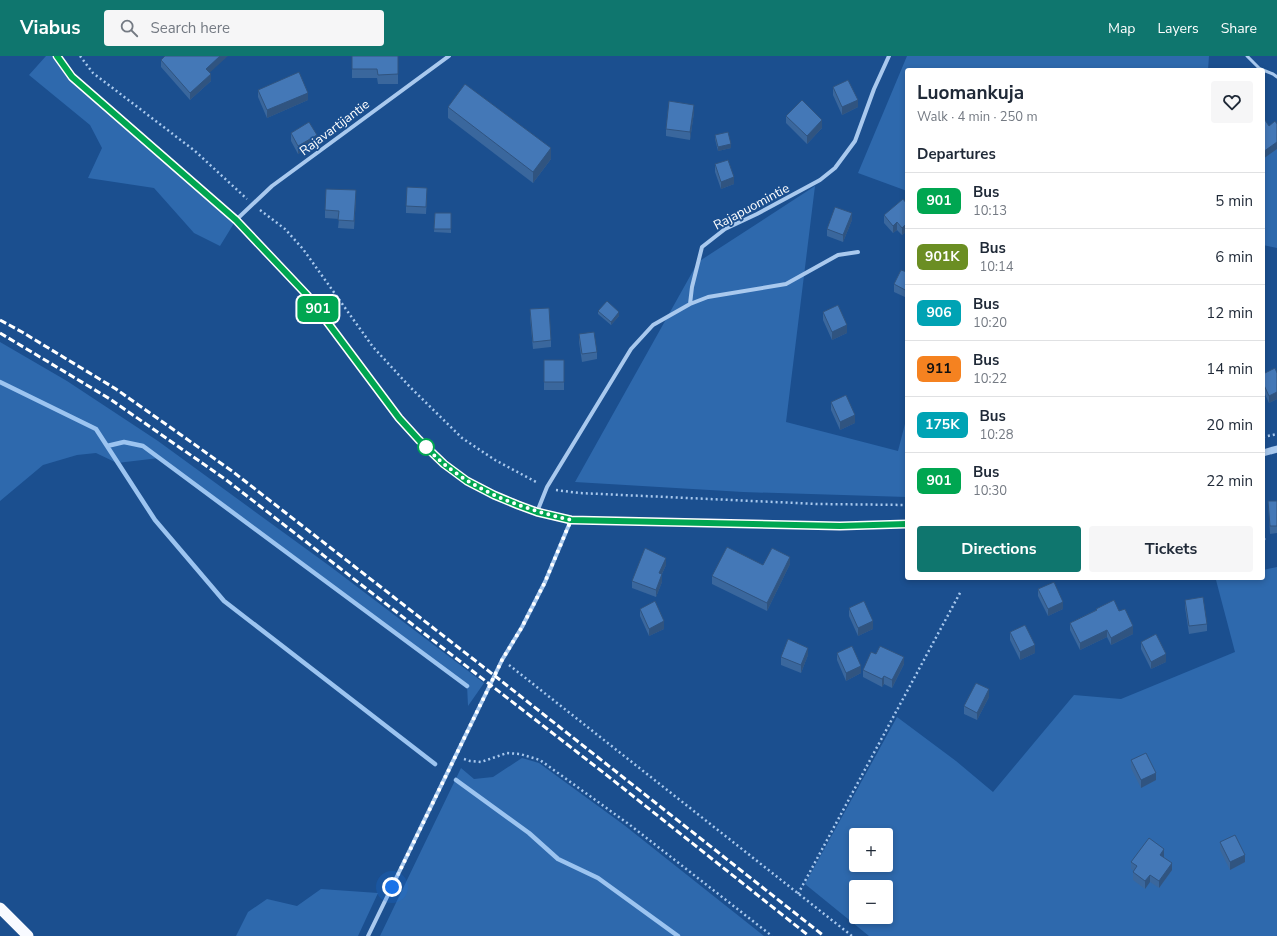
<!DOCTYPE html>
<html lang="en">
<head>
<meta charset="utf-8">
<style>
  body { margin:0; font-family:"Nunito Sans",sans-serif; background:#f6f6f7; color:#1f2937; height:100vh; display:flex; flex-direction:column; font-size:15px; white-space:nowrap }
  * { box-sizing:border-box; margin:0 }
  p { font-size:13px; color:#747a83 }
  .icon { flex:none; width:22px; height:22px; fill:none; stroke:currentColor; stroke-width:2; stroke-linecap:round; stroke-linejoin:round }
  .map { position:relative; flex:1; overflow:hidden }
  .drawer { position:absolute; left:905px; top:12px; width:360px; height:512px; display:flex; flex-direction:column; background:#fff; border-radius:4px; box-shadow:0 2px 6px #0003 }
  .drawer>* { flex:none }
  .badge { padding:0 8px; border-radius:6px; font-size:14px; line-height:26px }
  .buttons { position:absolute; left:849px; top:772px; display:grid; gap:8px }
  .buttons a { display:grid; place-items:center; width:44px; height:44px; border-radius:4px; background:#fff; box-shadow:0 2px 6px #0003; font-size:20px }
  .you { position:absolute; width:20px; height:20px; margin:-10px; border:3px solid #fff; border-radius:50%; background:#1a73e8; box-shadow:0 0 0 6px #1a73e833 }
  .map>.badge { position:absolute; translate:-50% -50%; box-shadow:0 0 0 2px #fff }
  h2 { padding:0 12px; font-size:15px; line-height:36px }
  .round { display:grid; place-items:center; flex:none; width:42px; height:42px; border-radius:4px; background:#f6f6f7 }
  .summary { display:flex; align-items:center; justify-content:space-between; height:68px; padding:0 12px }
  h1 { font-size:19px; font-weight:700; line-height:30px }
  .button { display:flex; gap:8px; margin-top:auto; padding:8px 12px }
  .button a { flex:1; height:46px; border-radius:4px; background:#0f766e; color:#fff; font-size:16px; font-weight:700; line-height:46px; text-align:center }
  .button a+a { background:#f6f6f7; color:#1f2937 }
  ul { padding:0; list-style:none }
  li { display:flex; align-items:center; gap:12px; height:56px; padding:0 12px; border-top:1px solid #e0e1e3 }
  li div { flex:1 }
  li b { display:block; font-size:15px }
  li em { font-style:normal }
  li .badge { min-width:44px; font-weight:700; text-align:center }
  header { display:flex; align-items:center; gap:24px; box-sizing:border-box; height:56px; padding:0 20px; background:#0f766e; color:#fff }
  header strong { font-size:19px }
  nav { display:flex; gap:22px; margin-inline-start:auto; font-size:14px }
  .search { width:280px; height:36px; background:#f6f6f7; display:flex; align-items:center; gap:10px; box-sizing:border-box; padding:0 14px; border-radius:4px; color:#747a83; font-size:15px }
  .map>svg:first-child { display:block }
  .green { fill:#2e69ad; fill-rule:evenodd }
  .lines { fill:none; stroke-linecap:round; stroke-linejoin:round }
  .stream { stroke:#9cc4f0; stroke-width:4.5 }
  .path { stroke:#a9c9ee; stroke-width:2.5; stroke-dasharray:2 3; stroke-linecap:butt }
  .service { stroke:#a9c9ee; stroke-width:3 }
  .minor { stroke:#a9c9ee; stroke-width:4 }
  .tertiary { stroke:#a9c9ee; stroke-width:7 }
  .trunk { stroke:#f8faff; stroke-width:11 }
  .rail { stroke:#fff; stroke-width:3; stroke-dasharray:7 3; stroke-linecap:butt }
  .wall { fill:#3a679d }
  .shaded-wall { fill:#305480 }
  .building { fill:#4478b7; stroke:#305480 }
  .line-casing { stroke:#fff; stroke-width:9 }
  .line { stroke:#00a651; stroke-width:6 }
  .walk { stroke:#fff; stroke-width:4; stroke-dasharray:0 7.2 }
  .stop-dot { fill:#fff; stroke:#00a651; stroke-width:2 }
  .labels { text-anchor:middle; stroke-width:3.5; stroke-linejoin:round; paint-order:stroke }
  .street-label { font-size:13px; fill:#fff; stroke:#1b4f8f }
</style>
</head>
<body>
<header>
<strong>Viabus</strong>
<div class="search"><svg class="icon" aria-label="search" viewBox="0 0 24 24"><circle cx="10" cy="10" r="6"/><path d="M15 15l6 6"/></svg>Search here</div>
<nav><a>Map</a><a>Layers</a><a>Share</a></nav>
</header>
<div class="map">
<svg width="1277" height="880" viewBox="0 0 1277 880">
  <rect width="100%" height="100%" fill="#1b4f8f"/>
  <!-- green -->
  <path class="green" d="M46,0H57L72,21L236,164L220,190L194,177L154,132L88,122L102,92L90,69L29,19Z
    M907,0H1209L1208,14H907V135L858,117Z
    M1263,67L1277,75V192L1263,189Z
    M815,130L786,366L898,395L907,360V441L743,436L575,426L698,206Z
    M0,286L67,325L158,385L331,511L484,627L468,650L467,629L159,402L117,407L96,397L77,399L43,409L0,445Z
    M1277,511V880H869L805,828L897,661L956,705L993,736L1074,639L1121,643L1235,596L1216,524L1227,522H1263V514ZM856,779H886V809H856ZM856,831H886V861H856Z
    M522,702L539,707L624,769L764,880H380L461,712L474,723L493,721Z
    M321,833L378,837L358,880H236L248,856L267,843L297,850Z"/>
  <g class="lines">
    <!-- stream -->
    <path class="stream" d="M0,326L96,373L155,464L224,545L435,708
      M107,390L124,386L143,390L467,630
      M456,724L529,777L558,803L598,822L678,880"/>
    <!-- path -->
    <path class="path" d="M80,0L93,17L195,95L247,143
      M260,154L285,173L303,193L373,291L410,331L462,382L495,404L538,427
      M1263,381L1277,378
      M556,434L579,437L818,448L907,449
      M509,609L852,880
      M464,703L470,705L481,706L507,697L520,698L540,704L630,769L772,880
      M798,838L961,535"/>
    <!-- service -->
    <path class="service" d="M1247,0L1259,12L1263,14
      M1263,14L1273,18L1277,21
      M1263,483H1264"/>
    <!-- minor -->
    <path class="minor" d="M236,164L272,130L449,0
      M690,248L708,241L786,228L838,199L858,196
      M537,456L547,431L631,293L653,269L690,248L692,231L702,191L725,173L757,158L820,124L835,112L855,85L874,33L889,0
      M368,880L490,629L502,604L522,571L545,526L571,464"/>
    <!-- tertiary -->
    <path class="tertiary" d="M57,0L72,21L236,164L307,239L399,363L419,384L444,408L467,425L494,439L537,456L571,464L840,470L907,468
      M1263,397L1277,393"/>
    <!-- trunk -->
    <path class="trunk" d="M0,852L28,880"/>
    <!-- rail -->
    <path class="rail" d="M0,264L22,276L116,333L232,415L495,620L824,880
      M0,277L110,343L225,423L604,717L809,880"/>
  </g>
  <!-- wall -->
  <path class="wall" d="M333,0H398V28H378L377,22H352V0Z
    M161,4L210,17L211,25L190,44L161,11Z
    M833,31L858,51L842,59L833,39Z
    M258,34L308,44L267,62L258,41Z
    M448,51L551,103L533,127L448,62Z
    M694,56L690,84L666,80V73Z
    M786,60L822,72L807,88L786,67Z
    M291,77L317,86L298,98L291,85Z
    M715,79L731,92L718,95L715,83Z
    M715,108L734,128L721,133L715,116Z
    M427,140L426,158L406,157V150Z
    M356,142L354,173L338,172L339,163L325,162V154Z
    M907,148V175L902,179L897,174L893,177L884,167V159Z
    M435,157H451V177L434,176Z
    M852,164L843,186L827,180V173Z
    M907,216V242L894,236V228Z
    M530,253L551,284V291L533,293L530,261Z
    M598,255L619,260L611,269L598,258Z
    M823,256L847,277L832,284L823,264Z
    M579,278L597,296V303L582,306L579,286Z
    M544,304H564V334H544Z
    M1277,317V343L1269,347L1263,334V318Z
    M831,346L855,367L840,374L831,354Z
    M1268,445H1277V477L1270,478Z
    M790,508L767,555L712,528V520L763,509Z
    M666,509L662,518V526L656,541L632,532V525Z
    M1038,533L1063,553L1048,560L1038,540Z
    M1185,544L1207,568V575L1189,578L1185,551Z
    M849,552L873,573L858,580L849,560Z
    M640,553L664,573L649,580L640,560Z
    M1096,553L1119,555L1133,578L1111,589L1107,581L1080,594L1070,574V567L1096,554Z
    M1010,576L1035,597L1020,604L1010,584Z
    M1141,586L1166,606L1151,613L1141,593Z
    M837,597L861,617L846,625L837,604Z
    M876,598L904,608L892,632L884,628L882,631L863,621V614Z
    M808,599L801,617L781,609V601Z
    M989,641L977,664L964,658V650Z
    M1131,704L1156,724L1141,732L1131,712Z
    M1220,786L1245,806L1230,814L1220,794Z
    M1164,801L1172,814L1159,832L1150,826L1145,833L1133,824V816L1134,815L1131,813V806Z"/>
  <!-- shaded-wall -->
  <path class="shaded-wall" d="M220,0H228L206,20V13Z
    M211,18V25L190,44V37Z
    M308,37V44L267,62V54Z
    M858,44V51L842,59V51Z
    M694,49V56L690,84V76Z
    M822,64V72L807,88V80Z
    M317,79V86L298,98V90Z
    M1277,86V93L1263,103V96Z
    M731,88V92L718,95V91Z
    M551,92V103L533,127V116Z
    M734,121V128L721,133V126Z
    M356,134V142L354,173V165Z
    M852,157V164L843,186V179Z
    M897,166V174L893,177V170Z
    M907,167V175L902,179V172Z
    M619,256V260L611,269V266Z
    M847,269V277L832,284V276Z
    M1277,336V343L1269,347V340Z
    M855,359V367L840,374V366Z
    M790,501V508L767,555V547Z
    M666,502V509L659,524V517Z
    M662,518V526L656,541V534Z
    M1063,546V553L1048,560V553Z
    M664,565V573L649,580V573Z
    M873,565V573L858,580V572Z
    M1133,570V578L1111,589V582Z
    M1107,574V581L1080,594V587Z
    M1035,589V597L1020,604V596Z
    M808,592V599L801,617V609Z
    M1166,598V606L1151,613V606Z
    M904,601V608L892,632V624Z
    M861,610V617L846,625V617Z
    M884,620V628L882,631V623Z
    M989,633V641L977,664V657Z
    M1156,717V724L1141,732V724Z
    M1164,793V801L1160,806V799Z
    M1245,799V806L1230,814V806Z
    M1172,807V814L1159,832V825Z
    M1150,819V826L1145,833V825Z"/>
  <!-- building -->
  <path class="building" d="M165,0H220L206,13L211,18L190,37L161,4Z
    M352,0H398V18L378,19L377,13H352Z
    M299,16L308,37L267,54L258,34Z
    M848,24L858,44L842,51L833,31Z
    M465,28L551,92L533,116L448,51Z
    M802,44L822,64L807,80L786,60Z
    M669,45L694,49L690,76L666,73Z
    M1265,64L1269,70L1275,65L1277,68V86L1263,96V66Z
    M309,66L317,79L298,90L291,77Z
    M728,76L731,88L718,91L715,79Z
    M728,104L734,121L721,126L715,108Z
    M407,131L427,132L426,151L406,150Z
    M326,133L356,134L354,165L338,164L339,155L325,154Z
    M903,143L907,148V167L902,172L897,166L893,170L884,159Z
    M835,151L852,157L843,179L827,173Z
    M435,157H451V173H434Z
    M901,214L907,216V235L894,228Z
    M607,245L619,256L611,266L598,255Z
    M838,249L847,269L832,276L823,256Z
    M549,252L551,284L533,286L530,253Z
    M594,276L597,296L582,298L579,278Z
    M544,304H564V326H544Z
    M1275,312L1277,317V336L1269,340L1263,327V318Z
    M846,339L855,359L840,366L831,346Z
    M1268,445H1277V470H1270Z
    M727,491L763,509L772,492L790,501L767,547L712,520Z
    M645,492L666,502L659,517L662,518L656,534L632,525Z
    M1054,526L1063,546L1048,553L1038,533Z
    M1203,541L1207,568L1189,570L1185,544Z
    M1114,544L1119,555L1125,553L1133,570L1111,582L1107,574L1080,587L1070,567L1097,554L1096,553Z
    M655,545L664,565L649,573L640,553Z
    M864,545L873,565L858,572L849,552Z
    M1025,569L1035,589L1020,596L1010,576Z
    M1156,578L1166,598L1151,606L1141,586Z
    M788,583L808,592L801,609L781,601Z
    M852,590L861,610L846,617L837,597Z
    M880,590L904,601L892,624L884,620L882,623L863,614L871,596L876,598Z
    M976,627L989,633L977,657L964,650Z
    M1146,697L1156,717L1141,724L1131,704Z
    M1235,779L1245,799L1230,806L1220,786Z
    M1149,782L1164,793L1160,799L1172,807L1159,825L1150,819L1145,825L1133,816L1137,810L1131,806Z"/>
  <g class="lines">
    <!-- line casing -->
    <g class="line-casing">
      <path id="line" d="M57,0L72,21L236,164L307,239L399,362L419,384L444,408L467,425L494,439L518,449L537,456L571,464L840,470L907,468"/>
    </g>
    <!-- line -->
    <use href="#line" class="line"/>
    <!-- walk -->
    <path class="walk" d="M392,831L456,699L490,629L502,604L522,571L545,526L571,464C518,452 464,432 426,391"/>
  </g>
  <!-- markers -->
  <circle class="stop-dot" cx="426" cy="391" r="8"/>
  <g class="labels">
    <!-- street labels -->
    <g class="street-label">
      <text transform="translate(334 71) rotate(-37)" y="5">Rajavartijantie</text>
      <text transform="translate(751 150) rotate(-28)" y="5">Rajapuomintie</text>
    </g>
  </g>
</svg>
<div class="buttons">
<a>+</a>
<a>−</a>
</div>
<div class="you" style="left:392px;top:831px"></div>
<b class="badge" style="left:318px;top:253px;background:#00a651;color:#fff">901</b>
<section class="drawer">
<div class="summary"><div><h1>Luomankuja</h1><p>Walk · 4 min · 250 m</p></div><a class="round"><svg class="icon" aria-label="heart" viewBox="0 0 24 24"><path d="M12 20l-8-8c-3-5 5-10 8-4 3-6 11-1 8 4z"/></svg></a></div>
<h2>Departures</h2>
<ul>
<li><span class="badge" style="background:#00a651;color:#fff">901</span><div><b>Bus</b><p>10:13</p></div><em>5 min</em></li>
<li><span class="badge" style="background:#6b8e23;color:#fff">901K</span><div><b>Bus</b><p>10:14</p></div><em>6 min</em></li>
<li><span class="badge" style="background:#00a3b4;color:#fff">906</span><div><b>Bus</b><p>10:20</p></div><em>12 min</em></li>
<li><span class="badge" style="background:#f58220;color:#111">911</span><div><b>Bus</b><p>10:22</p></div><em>14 min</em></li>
<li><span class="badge" style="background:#00a3b4;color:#fff">175K</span><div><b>Bus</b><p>10:28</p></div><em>20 min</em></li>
<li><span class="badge" style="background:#00a651;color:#fff">901</span><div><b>Bus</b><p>10:30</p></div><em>22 min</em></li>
</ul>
<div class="button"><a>Directions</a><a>Tickets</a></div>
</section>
</div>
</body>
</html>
